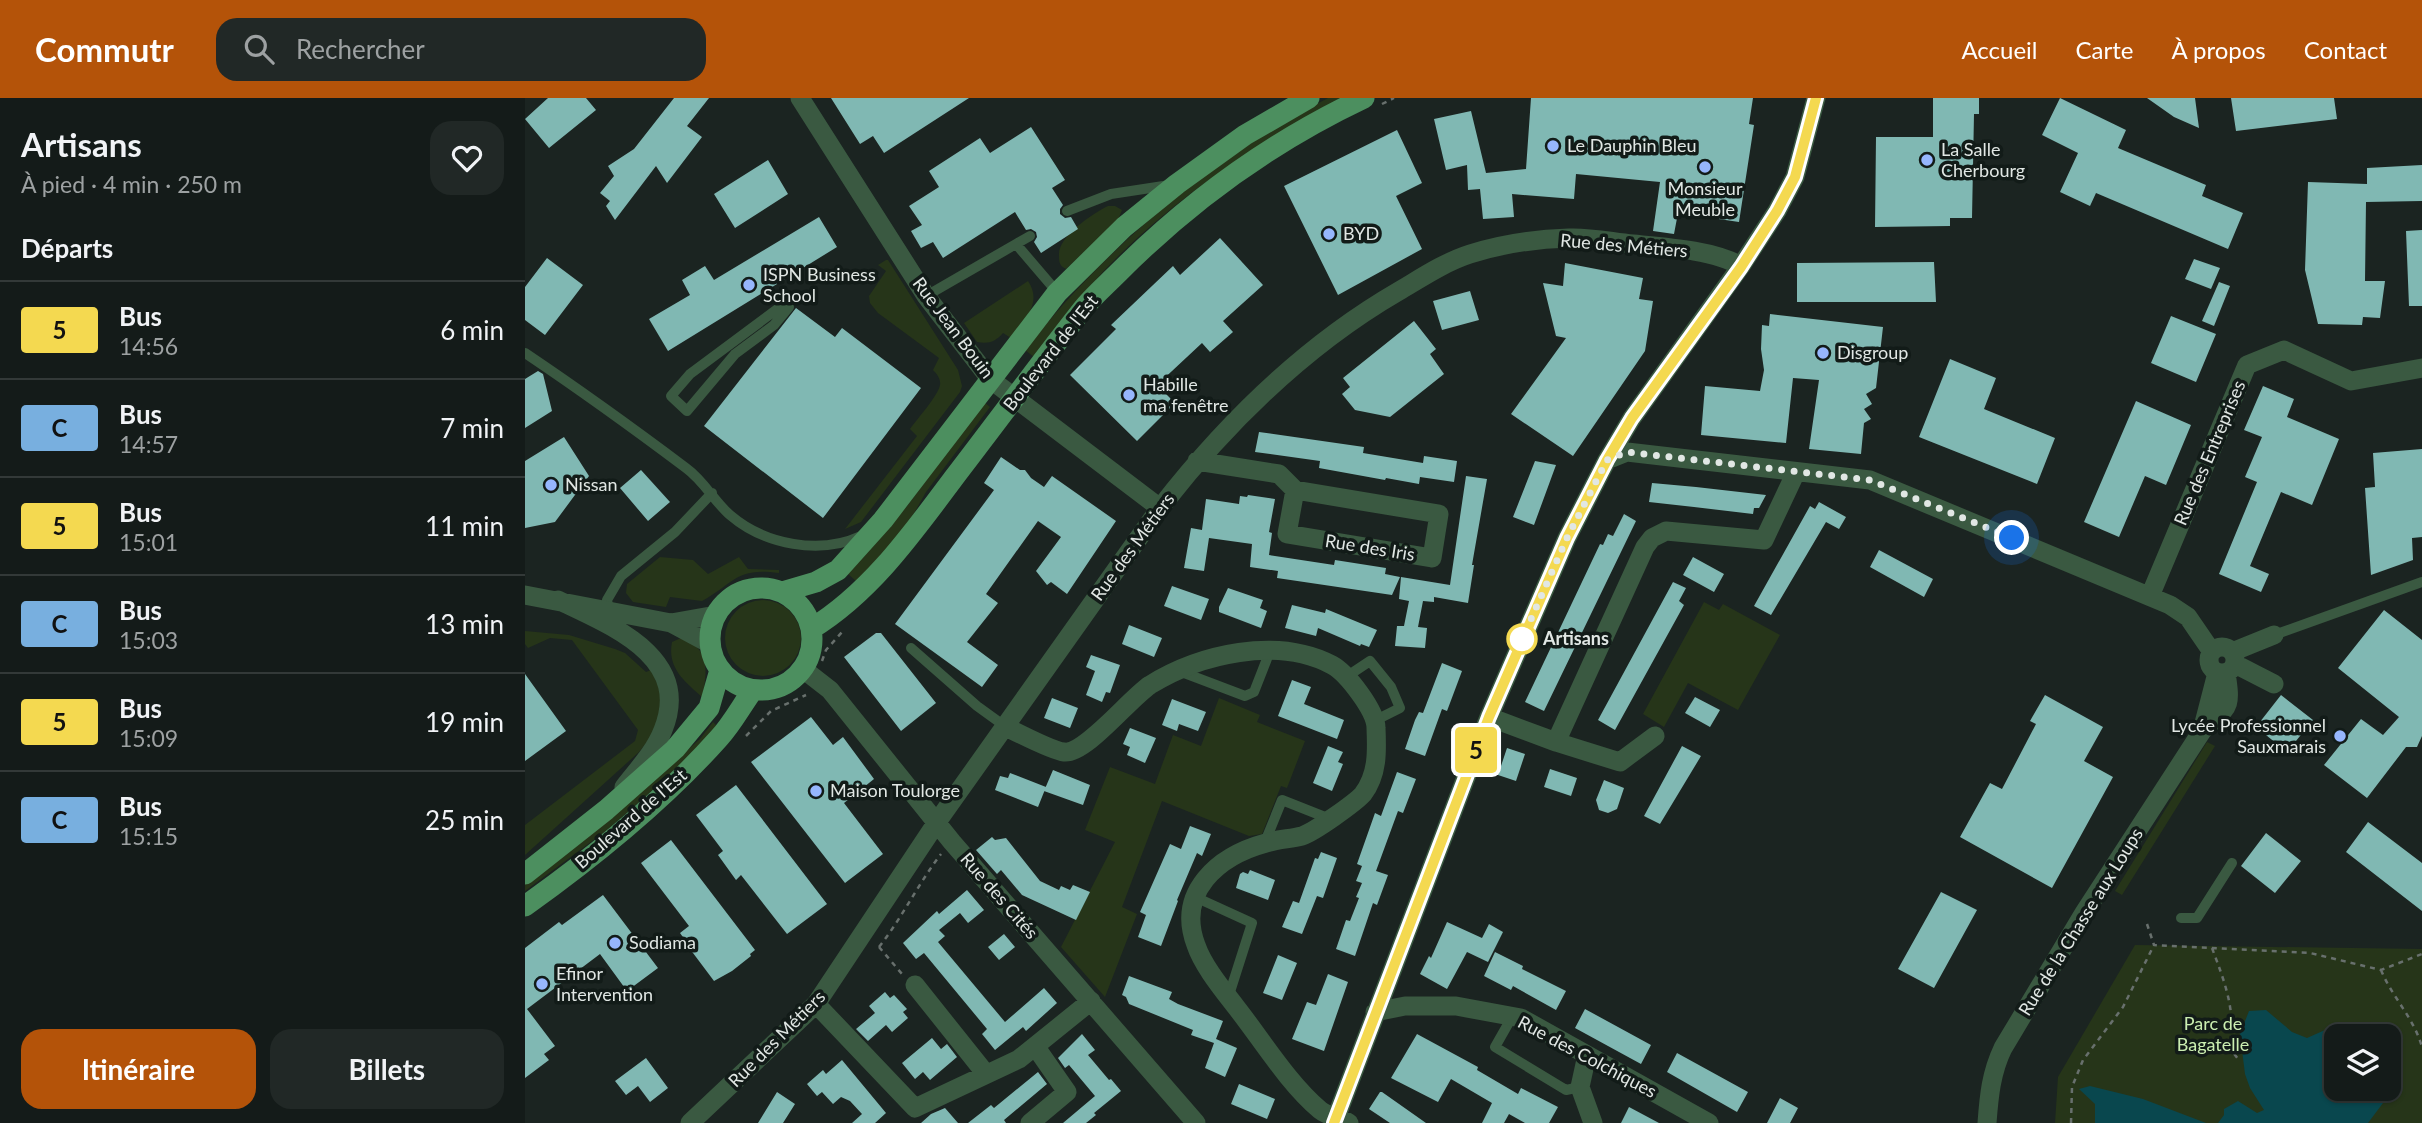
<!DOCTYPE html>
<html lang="fr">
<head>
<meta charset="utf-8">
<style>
  body { margin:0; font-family:Lato,sans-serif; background:#212826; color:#f1f3f6; height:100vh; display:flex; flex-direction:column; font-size:26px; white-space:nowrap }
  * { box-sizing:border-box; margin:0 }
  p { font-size:23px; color:#9da1a2 }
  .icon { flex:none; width:38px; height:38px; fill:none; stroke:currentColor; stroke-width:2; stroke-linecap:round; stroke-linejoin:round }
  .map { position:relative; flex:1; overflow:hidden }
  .panel { display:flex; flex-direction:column; background:#141b19; width:525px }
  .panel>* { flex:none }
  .badge { padding:0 14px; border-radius:5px; font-size:24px; line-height:46px }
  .fabs { position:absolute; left:1799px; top:926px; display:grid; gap:14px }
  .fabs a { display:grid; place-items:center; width:77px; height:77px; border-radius:14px; background:#141b19; box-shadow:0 2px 5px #0004,0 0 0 2px #333938; font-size:35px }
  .you { position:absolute; width:35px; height:35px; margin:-18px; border:5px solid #fff; border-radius:50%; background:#1a73e8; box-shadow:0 0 0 10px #1a73e833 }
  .map>.badge { position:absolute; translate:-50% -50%; box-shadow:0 0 0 4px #fff }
  h2 { padding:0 21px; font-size:26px; line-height:63px }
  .round { display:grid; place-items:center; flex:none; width:74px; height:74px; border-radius:21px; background:#212826 }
  .headline { display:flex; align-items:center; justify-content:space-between; height:119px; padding:0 21px }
  h1 { font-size:33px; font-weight:700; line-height:52px }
  .primary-button { display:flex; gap:14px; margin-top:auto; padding:14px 21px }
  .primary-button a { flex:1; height:80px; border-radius:21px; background:#b45309; color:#fff; font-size:28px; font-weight:700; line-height:80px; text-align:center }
  .primary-button a+a { background:#212826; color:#f1f3f6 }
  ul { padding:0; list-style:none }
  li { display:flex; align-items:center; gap:21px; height:98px; padding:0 21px; border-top:2px solid #333938 }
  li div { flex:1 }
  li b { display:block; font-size:26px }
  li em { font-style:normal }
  li .badge { min-width:77px; font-weight:700; text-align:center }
  header { display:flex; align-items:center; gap:42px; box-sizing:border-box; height:98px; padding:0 35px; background:#b45309; color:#fff }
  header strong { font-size:33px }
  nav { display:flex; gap:38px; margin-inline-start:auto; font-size:24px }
  .search { width:490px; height:63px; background:#212826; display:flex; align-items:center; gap:18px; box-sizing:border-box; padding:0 24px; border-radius:21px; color:#9da1a2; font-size:26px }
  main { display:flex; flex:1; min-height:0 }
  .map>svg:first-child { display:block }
  .green { fill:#263519; fill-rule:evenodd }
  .water { fill:#09474e }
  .building { fill:#80b8b3 }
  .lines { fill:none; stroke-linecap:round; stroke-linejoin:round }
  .path { stroke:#68706d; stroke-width:2.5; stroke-dasharray:5 5; stroke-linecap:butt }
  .lane { stroke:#3a5941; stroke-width:10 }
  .street { stroke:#3a5941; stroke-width:19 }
  .primary { stroke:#4c8f5f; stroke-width:21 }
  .line-casing { stroke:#fff; stroke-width:16 }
  .line { stroke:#f4d950; stroke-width:10 }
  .walk { stroke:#e1e7e4; stroke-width:7; stroke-dasharray:0 12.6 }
  .poi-dot { fill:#96b6fd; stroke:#121b18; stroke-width:2.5 }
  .stop-dot { fill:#fff; stroke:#f4d950; stroke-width:3.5 }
  .labels { text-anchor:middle; stroke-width:7; stroke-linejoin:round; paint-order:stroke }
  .poi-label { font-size:18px; fill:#e1e7e4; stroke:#121b18; text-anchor:start }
  .street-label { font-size:18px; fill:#e1e7e4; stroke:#121b18 }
  .stop-label { font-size:18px; font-weight:bold; fill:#e1e7e4; stroke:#121b18; text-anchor:start }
  .park-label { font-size:18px; fill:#cbeeb1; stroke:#121b18 }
</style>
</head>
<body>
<header>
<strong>Commutr</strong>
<div class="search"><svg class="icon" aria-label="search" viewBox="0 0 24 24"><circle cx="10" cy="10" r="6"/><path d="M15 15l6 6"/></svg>Rechercher</div>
<nav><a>Accueil</a><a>Carte</a><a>À propos</a><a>Contact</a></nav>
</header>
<main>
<section class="panel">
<div class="headline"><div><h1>Artisans</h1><p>À pied · 4 min · 250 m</p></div><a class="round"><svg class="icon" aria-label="heart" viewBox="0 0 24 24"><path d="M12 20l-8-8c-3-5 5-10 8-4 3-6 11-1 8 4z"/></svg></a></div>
<h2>Départs</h2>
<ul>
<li><span class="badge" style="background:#f4d950;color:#111">5</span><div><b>Bus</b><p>14:56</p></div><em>6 min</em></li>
<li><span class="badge" style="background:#78afdf;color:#111">C</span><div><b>Bus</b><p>14:57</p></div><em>7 min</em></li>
<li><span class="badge" style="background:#f4d950;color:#111">5</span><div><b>Bus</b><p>15:01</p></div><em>11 min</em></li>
<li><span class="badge" style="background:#78afdf;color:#111">C</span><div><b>Bus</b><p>15:03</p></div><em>13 min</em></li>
<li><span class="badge" style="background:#f4d950;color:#111">5</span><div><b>Bus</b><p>15:09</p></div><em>19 min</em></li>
<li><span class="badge" style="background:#78afdf;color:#111">C</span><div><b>Bus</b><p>15:15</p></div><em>25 min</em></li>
</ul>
<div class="primary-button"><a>Itinéraire</a><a>Billets</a></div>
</section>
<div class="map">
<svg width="1897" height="1025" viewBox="0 0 1897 1025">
  <rect width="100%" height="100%" fill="#1b2421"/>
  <!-- green -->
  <path class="green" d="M803,0H821C726,48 636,108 565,188C545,210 528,235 509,259L500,252C584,146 684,63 803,0Z
    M583,108H590L597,112L593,122L541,171C535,168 534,165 534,158C532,139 567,116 583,108Z
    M361,162H363L433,272L437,288L435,294L336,424L320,431L392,338L385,331C392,321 413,298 415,287C416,281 412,276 408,272L414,260L353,215L345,205L344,198L361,173L353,167Z
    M503,183C518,205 499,223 486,240L478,235C470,244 464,246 452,244L439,225Z
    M459,304L465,309L401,394L383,426L332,484L322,475L382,408Z
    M135,459L168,462L183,476L214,459L223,471L254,472V475C210,469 210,485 177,503L145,499L141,509L108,504L101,495L102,486Z
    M200 540a38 38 0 1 1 76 0a38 38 0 1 1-76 0Z
    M1179,504L1194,512L1198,506L1255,537L1213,612L1163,585L1139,629L1118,616Z
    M0,533L44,537L90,551L100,555L121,574L126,572L135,591L136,610L130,634L114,654L0,757V727L110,643L113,632L47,542L25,540L3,550L0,546Z
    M156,540C162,543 171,547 175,553C184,565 180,586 177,599C159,583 142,570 147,544Z
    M694,600L735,617L732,624L780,643L762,690L756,688L737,736L724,738L637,703L597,809L612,816L580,899L536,849L590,744L560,732L585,669L630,686L648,637L676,648Z
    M188,624L193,629L185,642L82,732L0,793V784L97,710L175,641Z
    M1682,644L1690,648L1597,797L1590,793Z
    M1610,847L1897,851V1025H1530L1533,979ZM1811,938H1864V990H1811Z"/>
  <!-- water -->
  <path class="water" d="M1741,912L1767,934L1782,940L1809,928L1826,936L1827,938H1811V990H1864V982L1867,993L1843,1025H1693L1699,1017V1011L1713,1003L1732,1015L1739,1012L1725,990L1720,976L1715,936L1724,913Z
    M1565,988L1618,1001L1681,1025H1570V1006L1554,991Z"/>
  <!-- building -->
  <path class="building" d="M23,0H61L71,12L24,50L0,21Z
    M149,0H184L162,28L177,39L142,85L131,68L90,122L81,108L85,103L75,95L89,78L83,68L109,51Z
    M306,0H444L359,55L348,38L335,46Z
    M1006,0H1228L1224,26L1229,27L1214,124L1153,115L1149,136L1128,133L1135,84L1051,76L1049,101L987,96L989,119L958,121L955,91L943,92L942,67L921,72L909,21L946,13L961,75L1001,71Z
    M1408,0H1454V16H1449L1447,120H1425V128L1350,129L1351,39H1408Z
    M1535,0L1601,32L1593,50L1681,87L1677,98L1718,115L1703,151L1571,95L1565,108L1535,94L1553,55L1517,37Z
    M1622,0H1670L1674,30L1649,19Z
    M1706,0H1809L1812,21L1711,33Z
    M506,29L540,82L527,90L538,107L535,111V116L540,120L546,119L553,131L516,155L509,144L512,139L511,134L506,131L501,132L490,114L418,160L408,144L396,150L386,133L397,127L384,108L414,89L404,73L455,40L465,55Z
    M872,32L897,85L871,98L897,151L813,197L759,88Z
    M243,62L263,96L210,130L189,96Z
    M1897,67V103L1841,104L1840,183H1860L1855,220L1838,219L1837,227L1793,226L1780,172L1783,84L1842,86V70Z
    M294,119L312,149L143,253L124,221L165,197L157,182L180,168L189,182Z
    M1897,132V208H1884L1881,133Z
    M695,140L738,187L698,223L708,234L685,254L677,245L632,287L650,305L612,343L545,277L591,231L586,227L648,168L655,177Z
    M22,160L58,187L20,237L0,222V189Z
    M1669,161L1695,170L1686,191L1660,181Z
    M1409,164L1411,204H1272V165Z
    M1040,165L1118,180L1114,201L1128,203L1120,253L1048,358L986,316L1041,240L1031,238L1018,185L1038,188Z
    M1694,184L1705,188L1689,228L1677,223Z
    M945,193L954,222L917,232L908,203Z
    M271,210L310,239L317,230L396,290L298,420L179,328Z
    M1245,216L1358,229L1351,290L1341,296L1347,306L1339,311L1346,321L1339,325L1336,356L1284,351L1294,282L1268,280L1261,345L1176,337L1180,288L1235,293L1239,272L1236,251L1237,227L1244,228Z
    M1646,218L1691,236L1671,284L1626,265Z
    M889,223L911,251L905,256L919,276L865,319L830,312L817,296L825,289L818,280Z
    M1425,261L1471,280L1459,311L1530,340L1512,386L1394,339Z
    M13,273L18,276L27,313L0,330V281Z
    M1738,288L1769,301L1762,319L1814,341L1787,407L1756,394L1725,468L1744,476L1736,494L1694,476L1732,384L1720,379L1737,339L1719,332Z
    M1611,303L1666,327L1641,387L1620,378L1594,439L1559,424Z
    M734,334L839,349L838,355L898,365L899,358L932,363L929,384L895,379L894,386L861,380L860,382L794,370L795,363L730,354Z
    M39,339L64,378L30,424L0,430V363Z
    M1897,351V439L1887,440L1888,462L1846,477L1840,390L1850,389L1848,355Z
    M476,359L495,372H500L506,380L519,389L527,378L591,423L542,496L526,484L522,487L511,473L536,439L513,423L461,496L473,505L442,544L473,567L457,589L370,526L469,392L459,385Z
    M1010,363L1031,367L1009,427L988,419Z
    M116,372L145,404L123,423L95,390Z
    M941,378L962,381L947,467H949L943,505L909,499V504L898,503L893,529L902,530L900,550L870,548L872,528H879L884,503L874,501L876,479L925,487Z
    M1127,385L1171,389L1241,397L1234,410H1229L1228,416L1169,409L1124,404Z
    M723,397L750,401L744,434L747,435L744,457L809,467L810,462L861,470L860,476L875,479L867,497L752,480L753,473L725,469L727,446L684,440L679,473L659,470L666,430L677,432L681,401L714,406L715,398L722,399Z
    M1294,404L1321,419L1314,431L1301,424L1246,517L1229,508L1285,408L1290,411Z
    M1099,416L1111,423L1019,613L1000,604L1075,446L1078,447L1083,436L1088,438Z
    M1354,452L1408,481L1399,499L1345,469Z
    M1168,459L1199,476L1189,494L1158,477Z
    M1148,484L1161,490L1154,503L1159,507L1090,632L1073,622Z
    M647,488L684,501L676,522L639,508Z
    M703,490L738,502L735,510L742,513L736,530L694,514V509Z
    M767,507L800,515L801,511L852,532L844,549L836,546L835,548L793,530L791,538L760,530Z
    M1859,512L1897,542V638L1892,649H1881L1842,700L1799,667L1836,621L1858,637L1874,619L1813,570Z
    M604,527L637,540L629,559L597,546Z
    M351,535H356L411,605L376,633L319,559Z
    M566,557L595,567L585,595L581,594L577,604L561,597L570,573L561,569Z
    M917,565L937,573L922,613L917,611L900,658L880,651L890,622L894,614L898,615Z
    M0,576L41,633L0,663Z
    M767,582L786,589L779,606L819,622L812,641L753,618Z
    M1520,597L1578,629L1559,663L1588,679L1527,790L1435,739L1465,685L1477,691L1511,626L1505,623Z
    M1756,597L1788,622L1762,654L1731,629Z
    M1170,599L1195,612L1185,629L1160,615Z
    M527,600L553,610L545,630L519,620Z
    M647,601L681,614L673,633L654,626L652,633L637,627Z
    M286,619L308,647L318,639L349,681L319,705L358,756L320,785L226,664Z
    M605,630L631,640L620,665L602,657L605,649L598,646Z
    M803,648L818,654L813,664L818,666L807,693L788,685Z
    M1157,648L1176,658L1135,726L1119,718Z
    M982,650L1000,656L991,683L973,677Z
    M1025,671L1052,680L1046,698L1019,689Z
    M528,672L565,687L558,707L519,693Z
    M872,674L891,681L878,715L873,713L851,773L863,777L852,807L848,805L830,858L811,851L821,822L825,823L834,800L831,799L837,785L831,783L837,768L832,766L850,715L856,718Z
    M485,675L521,689L513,709L470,692L475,678L483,680Z
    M1079,682L1099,690L1092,711L1083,715L1074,712L1071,702Z
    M211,687L302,806L262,836L216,777L211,782L193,757L198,753L171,717Z
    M1843,724L1897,765V813L1821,754Z
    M665,728L686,736L677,758L672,755L652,802L653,803L636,848L613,839L621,817L615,814L645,746L656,751Z
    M1741,735L1776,763L1750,795L1716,768Z
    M467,739L470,742L481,740L515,783L534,792L536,788L545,792L548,787L565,794L551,822L497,797L476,772L472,776L451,752Z
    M146,742L230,852L225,856L226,858L207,873L189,883L159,843L160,842L155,835L164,828L116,765Z
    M796,754L812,760L798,800L792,798L777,836L757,829L768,803L774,805L790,760L793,761Z
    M725,772L750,782L743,802L711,790L715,776L718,774L723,776Z
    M442,792L459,812L443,825L435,815L414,832L420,838L413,844L480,924L519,890L532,905L501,933L498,929L470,952L457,936L462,931L399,855L391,861L378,845L412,813L414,816Z
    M1416,794L1452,812L1409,890L1373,871Z
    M78,797L133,870L102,893L75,856L2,911L30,948L19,956L24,962L0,980V850L34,824L37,827Z
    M922,824L957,840L964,826L978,834L963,864L942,854L922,891L895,876L904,858L906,860Z
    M479,836L490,849L474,862L463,849Z
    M970,854L998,868L997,871L1041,893L1031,912L988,888L986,892L959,878Z
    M753,857L772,865L757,902L738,895Z
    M803,876L823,884L799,953L767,941L782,904L791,907Z
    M604,878L647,894L644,901L653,906L698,923L691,941L712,950L700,979L680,970L689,945L666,937L668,932L604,906L601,899L597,897Z
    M360,894L365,900L369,897L382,911L378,914L383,920L367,934L361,927L343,943L331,931L350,915L344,908Z
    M1060,911L1126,947L1116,966L1050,930Z
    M557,936L570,952L563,957L584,982L586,981L596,993L569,1015L571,1017L561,1025H538L570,998L544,967L540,970L533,960Z
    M892,936L953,969L952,972L993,996L996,990L1033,1009L1024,1025H1000L984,1016L979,1025H957L967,1005L926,981L913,1004L866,980Z
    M407,940L416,951L422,946L432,959L405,982L398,974L390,981L377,965Z
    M1152,955L1223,994L1212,1014L1142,974Z
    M121,960L143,990L125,1004L113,988L101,997L90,983Z
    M317,962L361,1015L350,1025H327L337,1016L325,1003L316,999L308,1006L297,994L292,998L282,986L298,972L301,976Z
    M513,974L522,986L479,1022L481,1025H443L466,1007L469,1010Z
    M714,986L750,1001L742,1021L706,1006Z
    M252,994L270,1006L258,1025H233Z
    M855,994H857L901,1025H865L844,1011Z
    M1255,1000L1273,1010L1265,1025H1242Z
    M1104,1009L1134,1025H1096Z
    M420,1010L433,1025H396L406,1016Z"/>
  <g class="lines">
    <!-- path -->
    <path class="path" d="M857,6L869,0
      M297,563L301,552L317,534
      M221,638L246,613L281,597
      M1622,826L1629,847L1785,855L1856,872L1897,856
      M354,849C377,820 393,786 416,756
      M354,849L377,876
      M1687,850C1700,885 1711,912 1705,950L1713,961
      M1856,872C1867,899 1889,920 1897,949
      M1546,1025L1547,989L1558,962L1598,909L1629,847"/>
    <!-- lane -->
    <path class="lane" d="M542,113L586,96L645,87
      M491,146L505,138
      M401,198L491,146L532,194
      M259,206L165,276L146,298L162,313L210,256L249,227L264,209
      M0,255C55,292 109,331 161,370C179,383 189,403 205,417C240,447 295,457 336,438
      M84,513L82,502L96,478L150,434L187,395
      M1749,537L1897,484
      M386,550L452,608L481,629
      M654,573L720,598L729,594L745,553
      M821,579L845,563L866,589L875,610L851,622
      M740,744L757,702L805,721
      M670,799L727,825L704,897
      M1656,820H1672L1707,765
      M987,919L970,949L1041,992L1055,989"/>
    <!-- street -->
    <path class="street" d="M275,0L401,198L465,281L635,410
      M1082,362L1102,354L1345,382L1645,507L1663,519L1687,554
      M672,363L754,376L770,392
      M770,392L914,416L907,460L762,436Z
      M0,497L146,525L185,546
      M1625,498L1722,267L1759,252L1826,283L1897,270
      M33,502C84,527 168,558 138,632C130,653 113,671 99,689
      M146,525L191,517
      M1684 562a13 13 0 1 1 26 0a13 13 0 1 1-26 0Z
      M1707,554L1749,537
      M1710,566L1749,586
      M278,571L305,592L427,744L671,1025
      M964,619L1031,644L1120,449L1127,440L1141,433L1239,442L1271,374
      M481,629C493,635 528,653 539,654C560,657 604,601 625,587C675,556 752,538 807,567C822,575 851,613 851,630C852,653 853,676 838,696C830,705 789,734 777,738C765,741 753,741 741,745C693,758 651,794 671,847C678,868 698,892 711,909C737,942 763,985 795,1012C802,1018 815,1020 824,1025
      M1677,633L1692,575
      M1031,644L1095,664L1130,638
      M390,887L461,976
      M291,906L390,1010L494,961L566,903
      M850,914L880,908H931L996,920L1184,1025
      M1062,957L1055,989L1068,1025
      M165,1025L291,906L412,724L635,410C702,324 779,248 874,193C896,180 920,164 945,156C976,146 1012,141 1044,140C1065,139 1087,144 1108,146C1140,149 1189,152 1216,168
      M505,1025L542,994L510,948
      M809,1025L964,619L1042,440L1082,362L1107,320L1216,168L1252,113L1270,79L1291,0
      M1462,1025C1464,998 1466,975 1478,950L1559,815L1677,633C1703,608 1707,613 1701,575"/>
    <!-- primary -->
    <path class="primary" d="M185 541a51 51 0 1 1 102 0a51 51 0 1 1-102 0Z
      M257,494L291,484L313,472L358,422L532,195L599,129L652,86L720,37L784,0
      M286,531C345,495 387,436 428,381C471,325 513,268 557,212C567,199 581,187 594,174C665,103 748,43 839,0
      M0,776L81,712L150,651L184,610L195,572
      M0,808C70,758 137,704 194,640C207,626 217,607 228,592"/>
  </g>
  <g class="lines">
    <!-- line casing -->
    <g class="line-casing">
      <path id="line" d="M809,1025L964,619L1042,440L1082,362L1107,320L1216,169L1252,113L1270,79L1291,0"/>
    </g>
    <!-- line -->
    <use href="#line" class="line"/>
    <!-- walk -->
    <path class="walk" d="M997,541L994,548L1042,440L1082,362L1102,354L1345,382L1487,440"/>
  </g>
  <!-- markers -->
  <g class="poi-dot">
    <circle cx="1028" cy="48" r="7"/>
    <circle cx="1402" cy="62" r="7"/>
    <circle cx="1180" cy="69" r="7"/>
    <circle cx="804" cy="136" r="7"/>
    <circle cx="224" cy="187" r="7"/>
    <circle cx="1298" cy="255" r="7"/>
    <circle cx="604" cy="297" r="7"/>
    <circle cx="26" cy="387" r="7"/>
    <circle cx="1815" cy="638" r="7"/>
    <circle cx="291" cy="693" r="7"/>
    <circle cx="90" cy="845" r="7"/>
    <circle cx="17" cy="886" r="7"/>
  </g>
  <circle class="stop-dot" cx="997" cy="541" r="14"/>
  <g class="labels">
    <!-- poi labels -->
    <g class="poi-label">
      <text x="1042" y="54">Le Dauphin Bleu</text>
      <text x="1416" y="58">La Salle<tspan x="1416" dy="21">Cherbourg</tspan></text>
      <text x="1180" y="97" text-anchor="middle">Monsieur<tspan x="1180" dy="21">Meuble</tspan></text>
      <text x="818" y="142">BYD</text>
      <text x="238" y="183">ISPN Business<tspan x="238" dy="21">School</tspan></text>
      <text x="1312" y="261">Disgroup</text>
      <text x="618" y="293">Habille<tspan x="618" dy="21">ma fenêtre</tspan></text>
      <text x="40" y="393">Nissan</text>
      <text x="1801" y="634" text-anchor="end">Lycée Professionnel<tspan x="1801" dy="21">Sauxmarais</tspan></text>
      <text x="305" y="699">Maison Toulorge</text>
      <text x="104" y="851">Sodiama</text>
      <text x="31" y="882">Efinor<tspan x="31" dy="21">Intervention</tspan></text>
    </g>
    <!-- street labels -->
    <g class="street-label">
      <text transform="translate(1099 148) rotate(5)" y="6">Rue des Métiers</text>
      <text transform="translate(428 230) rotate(53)" y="6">Rue Jean Bouin</text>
      <text transform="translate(526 255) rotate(-52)" y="6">Boulevard de l'Est</text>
      <text transform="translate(1685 355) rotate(-67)" y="6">Rue des Entreprises</text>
      <text transform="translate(608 449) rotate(-54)" y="6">Rue des Métiers</text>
      <text transform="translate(845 450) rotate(9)" y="6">Rue des Iris</text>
      <text transform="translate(106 721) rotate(-41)" y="6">Boulevard de l'Est</text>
      <text transform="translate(474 798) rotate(49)" y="6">Rue des Cités</text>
      <text transform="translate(1556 824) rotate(-58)" y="6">Rue de la Chasse aux Loups</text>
      <text transform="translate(252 941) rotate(-45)" y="6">Rue des Métiers</text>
      <text transform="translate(1062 959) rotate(28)" y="6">Rue des Colchiques</text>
    </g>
    <!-- stop labels -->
    <g class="stop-label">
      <text x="1018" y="547">Artisans</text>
    </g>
    <!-- park labels -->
    <g class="park-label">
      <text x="1688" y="932">Parc de<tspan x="1688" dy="21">Bagatelle</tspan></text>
    </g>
  </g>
</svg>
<div class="fabs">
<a><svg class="icon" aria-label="layers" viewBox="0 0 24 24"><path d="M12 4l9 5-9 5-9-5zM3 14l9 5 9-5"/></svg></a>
</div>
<div class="you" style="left:1487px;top:440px"></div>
<b class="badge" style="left:951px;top:652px;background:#f4d950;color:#111">5</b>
</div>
</main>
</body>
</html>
